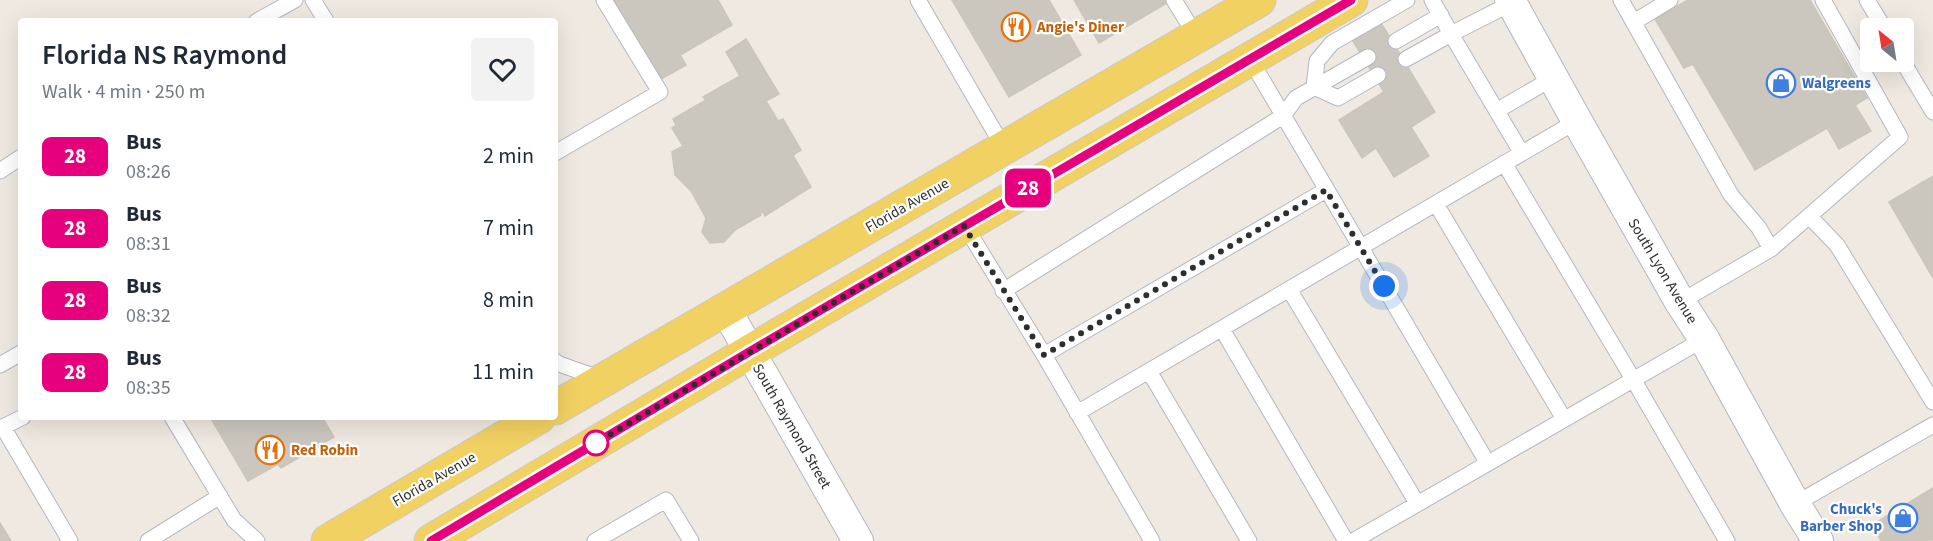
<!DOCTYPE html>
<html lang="en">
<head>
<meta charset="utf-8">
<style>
  body { margin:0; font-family:"Source Sans 3",sans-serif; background:#f2f2f3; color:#1f2937; height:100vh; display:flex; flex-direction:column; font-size:22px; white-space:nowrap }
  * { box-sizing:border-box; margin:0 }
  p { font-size:20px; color:#747a83 }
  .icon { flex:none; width:33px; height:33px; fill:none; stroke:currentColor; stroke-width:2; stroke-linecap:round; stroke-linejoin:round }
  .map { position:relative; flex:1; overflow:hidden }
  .panel { position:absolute; left:18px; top:18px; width:540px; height:402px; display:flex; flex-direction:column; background:#fff; border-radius:6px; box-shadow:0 6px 24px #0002 }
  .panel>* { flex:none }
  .badge { padding:0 12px; border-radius:9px; font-size:21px; line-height:39px }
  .needle { width:39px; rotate:330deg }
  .controls { position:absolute; left:1860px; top:18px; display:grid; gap:12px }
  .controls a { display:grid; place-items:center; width:54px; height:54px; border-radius:6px; background:#fff; box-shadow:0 6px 24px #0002; font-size:30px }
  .you { position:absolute; width:30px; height:30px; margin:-15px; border:4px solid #fff; border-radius:50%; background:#1a73e8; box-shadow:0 0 0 9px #1a73e833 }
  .map>.badge { position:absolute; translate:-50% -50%; box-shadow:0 0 0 3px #fff }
  .round { display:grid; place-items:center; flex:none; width:63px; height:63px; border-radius:6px; background:#f2f2f3 }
  .headline { display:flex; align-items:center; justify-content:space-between; height:102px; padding:0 24px }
  h1 { font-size:28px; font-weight:600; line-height:45px }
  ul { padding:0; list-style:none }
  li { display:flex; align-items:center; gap:18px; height:72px; padding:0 24px }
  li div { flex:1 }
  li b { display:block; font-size:22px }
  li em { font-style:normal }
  li .badge { min-width:66px; font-weight:700; text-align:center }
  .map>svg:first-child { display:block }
  .building { fill:#cbc7bf; stroke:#cbc5ba; stroke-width:1.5 }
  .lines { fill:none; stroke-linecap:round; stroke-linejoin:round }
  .lane-casing { stroke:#b4b7c1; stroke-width:17 }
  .street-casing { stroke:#b4b7c1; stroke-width:32 }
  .primary-casing { stroke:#c9c9c9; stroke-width:35 }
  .lane { stroke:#fff; stroke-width:15 }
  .street { stroke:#fff; stroke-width:30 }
  .primary { stroke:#f2d163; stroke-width:33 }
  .line-casing { stroke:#fff; stroke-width:14 }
  .line { stroke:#e6007e; stroke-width:9 }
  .walk { stroke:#2e2e2e; stroke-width:6; stroke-dasharray:0 10.8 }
  .stop-dot { fill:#fff; stroke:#e6007e; stroke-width:3 }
  .labels { text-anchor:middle; stroke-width:4.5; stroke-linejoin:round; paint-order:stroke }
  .food-label { font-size:15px; font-weight:bold; fill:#c56008; stroke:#fff; text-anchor:start }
  .shop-label { font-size:15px; font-weight:bold; fill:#366cbe; stroke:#fff; text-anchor:start }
  .street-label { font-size:15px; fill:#2e2e2e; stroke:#fff }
</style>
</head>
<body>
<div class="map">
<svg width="1933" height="541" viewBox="0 0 1933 541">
  <rect width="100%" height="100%" fill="#efe9e1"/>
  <!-- building -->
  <path class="building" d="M609,0H718L732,25L680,55L686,65L656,82Z
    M952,0H1049L1081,55L1009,97Z
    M1074,0H1165L1167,3L1099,43Z
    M1688,0H1810L1867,98L1855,105L1871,131L1839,149L1827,128L1755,170L1693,64L1684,68L1655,19Z
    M1381,23L1435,112L1411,127L1429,156L1394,177L1376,148L1362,158L1339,120L1384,92L1353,41Z
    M746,39L779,94L766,101L778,121L783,119L801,150L793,155L811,187L765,216L763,212L760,213L761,215L735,230L724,242L710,243L702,232L706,218L691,191L675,175L672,152L683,146L672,128L676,125L673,119L706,100L703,97L740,76L726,52Z
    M1933,176V278L1889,202Z
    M210,417H322L334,437L281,468L278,464L248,481Z
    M1933,488V540L1881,541L1872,525Z
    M0,523L11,541H0Z"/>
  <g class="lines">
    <!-- lane casing -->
    <g class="lane-casing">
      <path id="lane" d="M313,0L326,21
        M918,0L1004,148
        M1174,0L1196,36
        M1621,0L1731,195L1759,228L1771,249
        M1867,0L1884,28
        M1512,3L1451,34L1521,152
        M257,21L295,0
        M1634,22L1670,0
        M1396,41L1441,15
        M1250,59L1487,462
        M1406,59L1451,34L1432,0
        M1903,62L1933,112
        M1378,75L1338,98L1314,87L1317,61L1332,43L1407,0
        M1498,110L1553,78
        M555,153L660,92L604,0
        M1504,163L1633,379L1727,541
        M0,171L21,157
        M1436,204L1564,419
        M1809,216L1900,137L1823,0
        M965,226L1044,355L1152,541
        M1289,289L1417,503
        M1003,291L1283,116L1296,98L1368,57
        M1680,302L1771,249L1809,216L1837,245L1933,402
        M1222,329L1346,541
        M1044,355L1326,190
        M555,361L559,364L602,379
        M0,365L21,353
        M1149,371L1249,541
        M1077,413L1577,121
        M23,417L3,427L70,541
        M172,417L234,520L257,541
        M1795,504L1933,425
        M148,541L220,496
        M595,541L666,500L691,541
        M1353,541L1704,339"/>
    </g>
    <!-- street casing -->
    <g class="street-casing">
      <path id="street" d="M1510,0L1577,121L1680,302L1704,339L1795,504L1818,541
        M726,310L858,541"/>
    </g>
    <!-- primary casing -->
    <g class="primary-casing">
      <path id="primary" d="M555,408L1259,0
        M328,541L539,417
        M431,541L749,352L1351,0"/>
    </g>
    <!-- lane -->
    <use href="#lane" class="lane"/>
    <!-- street -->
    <use href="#street" class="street"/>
    <!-- primary -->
    <use href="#primary" class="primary"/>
  </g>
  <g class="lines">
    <!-- line casing -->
    <g class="line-casing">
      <path id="line" d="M431,541L749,352L1351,0"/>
    </g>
    <!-- line -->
    <use href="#line" class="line"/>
    <!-- walk -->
    <path class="walk" d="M596,443L594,444L964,226L1044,355L1326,190L1384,286"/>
  </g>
  <!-- icons -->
  <defs>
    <g id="restaurant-ring" transform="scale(1.5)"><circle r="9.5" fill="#fff" stroke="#e8710a" stroke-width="1.5"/><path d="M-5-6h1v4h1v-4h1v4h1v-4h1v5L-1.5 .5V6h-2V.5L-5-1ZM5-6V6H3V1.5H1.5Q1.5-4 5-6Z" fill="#e8710a"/></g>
    <g id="shop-ring" transform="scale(1.5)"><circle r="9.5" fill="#fff" stroke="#3f7fe0" stroke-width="1.5"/><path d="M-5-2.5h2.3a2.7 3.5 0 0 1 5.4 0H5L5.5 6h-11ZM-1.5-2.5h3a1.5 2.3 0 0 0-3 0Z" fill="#3f7fe0"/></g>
  </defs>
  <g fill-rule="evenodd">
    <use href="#restaurant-ring" x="1016" y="27"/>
    <use href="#shop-ring" x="1781" y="83"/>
    <use href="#restaurant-ring" x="270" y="450"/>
    <use href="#shop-ring" x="1903" y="518"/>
  </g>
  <!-- markers -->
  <circle class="stop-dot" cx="596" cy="443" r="12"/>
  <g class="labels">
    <!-- food labels -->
    <g class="food-label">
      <text x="1037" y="32">Angie's Diner</text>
      <text x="291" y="455">Red Robin</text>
    </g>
    <!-- shop labels -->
    <g class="shop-label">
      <text x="1802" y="88">Walgreens</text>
      <text x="1882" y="514" text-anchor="end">Chuck's<tspan x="1882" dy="17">Barber Shop</tspan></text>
    </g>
    <!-- street labels -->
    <g class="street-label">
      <text transform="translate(907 205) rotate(-30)" y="5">Florida Avenue</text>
      <text transform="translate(1663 271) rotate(59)" y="5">South Lyon Avenue</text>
      <text transform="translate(792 426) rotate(60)" y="5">South Raymond Street</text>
      <text transform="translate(434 479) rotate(-30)" y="5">Florida Avenue</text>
    </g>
  </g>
</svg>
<div class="controls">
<a><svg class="needle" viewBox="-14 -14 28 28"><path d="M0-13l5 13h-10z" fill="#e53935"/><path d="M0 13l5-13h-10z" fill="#747a83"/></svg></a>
</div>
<div class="you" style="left:1384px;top:286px"></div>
<b class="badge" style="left:1028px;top:188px;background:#e6007e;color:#fff">28</b>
<section class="panel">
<div class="headline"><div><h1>Florida NS Raymond</h1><p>Walk · 4 min · 250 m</p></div><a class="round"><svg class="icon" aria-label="heart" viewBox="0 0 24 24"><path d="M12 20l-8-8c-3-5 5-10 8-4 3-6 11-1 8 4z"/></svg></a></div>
<ul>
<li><span class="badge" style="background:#e6007e;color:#fff">28</span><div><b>Bus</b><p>08:26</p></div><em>2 min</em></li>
<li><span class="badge" style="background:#e6007e;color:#fff">28</span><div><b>Bus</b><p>08:31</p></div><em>7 min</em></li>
<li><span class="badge" style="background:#e6007e;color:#fff">28</span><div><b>Bus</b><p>08:32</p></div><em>8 min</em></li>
<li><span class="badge" style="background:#e6007e;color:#fff">28</span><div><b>Bus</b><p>08:35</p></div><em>11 min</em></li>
</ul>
</section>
</div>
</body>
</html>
